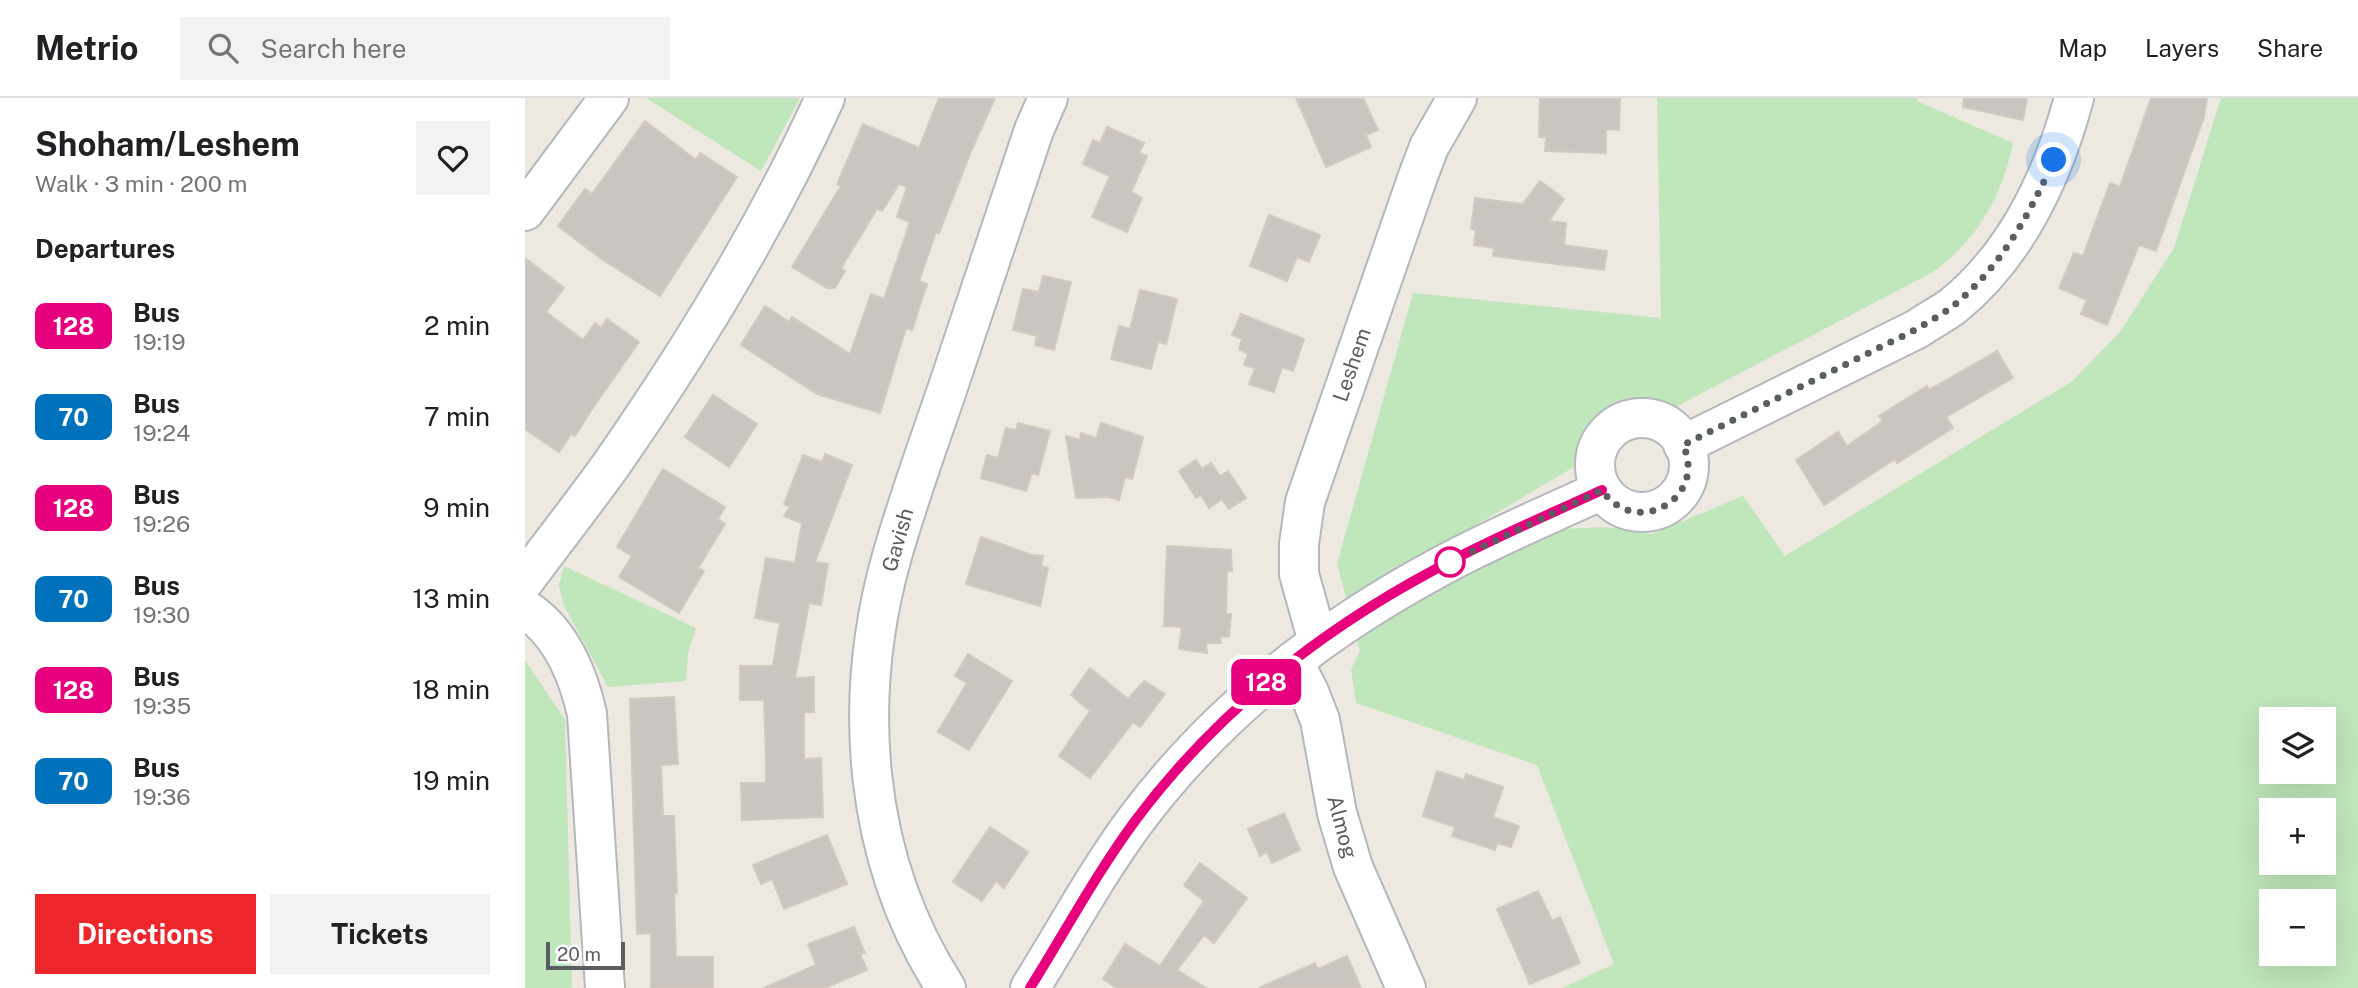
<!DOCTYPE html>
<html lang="en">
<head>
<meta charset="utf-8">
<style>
  body { margin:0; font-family:"Public Sans",sans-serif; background:#f2f2f2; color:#202124; height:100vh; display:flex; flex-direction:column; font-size:26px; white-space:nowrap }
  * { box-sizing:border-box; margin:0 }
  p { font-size:23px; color:#757577 }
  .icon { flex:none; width:38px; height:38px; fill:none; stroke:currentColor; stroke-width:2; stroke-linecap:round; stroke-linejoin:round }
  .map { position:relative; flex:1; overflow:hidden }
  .panel { display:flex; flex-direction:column; background:#fff; width:525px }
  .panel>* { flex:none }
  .badge { padding:0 14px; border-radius:10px; font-size:24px; line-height:46px }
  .buttons { position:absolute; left:1734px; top:609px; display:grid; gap:14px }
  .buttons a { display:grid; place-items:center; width:77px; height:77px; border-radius:0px; background:#fff; box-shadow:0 7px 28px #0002; font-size:35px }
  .scale { position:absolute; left:21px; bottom:18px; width:79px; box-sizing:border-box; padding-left:7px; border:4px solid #595e62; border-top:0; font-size:19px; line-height:24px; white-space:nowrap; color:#595e62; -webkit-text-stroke:5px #fff; paint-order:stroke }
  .you { position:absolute; width:35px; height:35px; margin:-18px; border:5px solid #fff; border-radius:50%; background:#1a73e8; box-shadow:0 0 0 10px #1a73e833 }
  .map>.badge { position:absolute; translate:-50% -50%; box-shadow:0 0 0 4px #fff }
  h2 { padding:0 35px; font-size:26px; line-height:63px }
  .round { display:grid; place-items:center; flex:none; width:74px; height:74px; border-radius:0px; background:#f2f2f2 }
  .overview { display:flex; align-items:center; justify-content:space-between; height:119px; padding:0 35px }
  h1 { font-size:33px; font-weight:700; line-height:52px }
  .button { display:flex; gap:14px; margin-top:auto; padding:14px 35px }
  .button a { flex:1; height:80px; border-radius:0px; background:#ed262b; color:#fff; font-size:28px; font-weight:700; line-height:80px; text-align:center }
  .button a+a { background:#f2f2f2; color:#202124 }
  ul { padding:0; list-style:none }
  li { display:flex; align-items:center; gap:21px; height:91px; padding:0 35px }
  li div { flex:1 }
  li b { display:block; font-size:26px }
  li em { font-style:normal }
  li .badge { min-width:77px; font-weight:700; text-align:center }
  header { display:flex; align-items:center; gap:42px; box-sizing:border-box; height:98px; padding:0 35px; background:#fff; border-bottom:2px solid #e0e0e0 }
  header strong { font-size:33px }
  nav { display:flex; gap:38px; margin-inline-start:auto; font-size:24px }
  .search { width:490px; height:63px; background:#f2f2f2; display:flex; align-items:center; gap:18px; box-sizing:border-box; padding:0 24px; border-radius:0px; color:#757577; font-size:26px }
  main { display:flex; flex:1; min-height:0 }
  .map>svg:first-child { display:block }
  .green { fill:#c0e6bc; fill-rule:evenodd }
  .building { fill:#cac5c0; stroke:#d2cabf; stroke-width:2 }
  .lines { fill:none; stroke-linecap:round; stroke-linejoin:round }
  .minor-casing { stroke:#b4b8bc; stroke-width:42 }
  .minor { stroke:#fff; stroke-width:38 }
  .line-casing { stroke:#fff; stroke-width:16 }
  .line { stroke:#e6007e; stroke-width:10 }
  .walk { stroke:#595e62; stroke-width:7; stroke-dasharray:0 12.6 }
  .stop-dot { fill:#fff; stroke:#e6007e; stroke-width:3.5 }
  .labels { text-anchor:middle; stroke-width:6; stroke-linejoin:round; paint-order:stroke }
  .street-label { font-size:21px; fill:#595e62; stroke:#fff }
</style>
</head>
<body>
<header>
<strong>Metrio</strong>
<div class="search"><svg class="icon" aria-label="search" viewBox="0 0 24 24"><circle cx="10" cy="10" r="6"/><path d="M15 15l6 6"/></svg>Search here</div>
<nav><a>Map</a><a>Layers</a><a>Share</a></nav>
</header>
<main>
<section class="panel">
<div class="overview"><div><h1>Shoham/Leshem</h1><p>Walk · 3 min · 200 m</p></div><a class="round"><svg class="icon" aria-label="heart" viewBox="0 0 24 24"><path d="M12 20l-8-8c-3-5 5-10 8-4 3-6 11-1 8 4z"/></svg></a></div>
<h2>Departures</h2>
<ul>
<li><span class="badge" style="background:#e6007e;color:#fff">128</span><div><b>Bus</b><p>19:19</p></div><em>2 min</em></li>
<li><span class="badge" style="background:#0072bc;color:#fff">70</span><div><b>Bus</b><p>19:24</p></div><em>7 min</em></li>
<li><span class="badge" style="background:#e6007e;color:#fff">128</span><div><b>Bus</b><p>19:26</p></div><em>9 min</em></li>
<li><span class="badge" style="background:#0072bc;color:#fff">70</span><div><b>Bus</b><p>19:30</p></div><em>13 min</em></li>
<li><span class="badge" style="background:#e6007e;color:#fff">128</span><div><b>Bus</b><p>19:35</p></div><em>18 min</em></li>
<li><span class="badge" style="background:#0072bc;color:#fff">70</span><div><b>Bus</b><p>19:36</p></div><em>19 min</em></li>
</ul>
<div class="button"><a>Directions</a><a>Tickets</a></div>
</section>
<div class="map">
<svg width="1833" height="890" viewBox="0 0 1833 890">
  <rect width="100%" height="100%" fill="#ede9e1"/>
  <!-- green -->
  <path class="green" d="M121,0H275L236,73Z
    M1132,0H1393L1392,3L1488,45C1477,99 1452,142 1408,174L1156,306L822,503L812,466L888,195L1136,220Z
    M1696,0H1833V890H1037L1089,866L1012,667L831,605L826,571L835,553L830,533L1035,431L1081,429L1127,436L1218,398L1260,458L1546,284L1595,234L1649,150ZM1746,621H1799V674H1746ZM1746,712H1799V765H1746ZM1746,803H1799V856H1746Z
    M39,468L171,530L163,555L161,583L83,589L38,506L34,487Z
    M0,562L40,622L47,890H0Z"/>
  <!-- building -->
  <path class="building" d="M414,0H470L447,51L414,135L411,134L394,183L402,186L387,232L381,230L355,315L292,296L216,247L240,208L264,224L267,219L325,256L346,196L359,201L385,124L372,119L382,89L374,86L357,113L352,111L316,170L320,173L310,190H302L267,169L316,88L312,86L338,26L394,50Z
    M771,0H838L853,32L841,37L846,49L801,69Z
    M1015,0H1095L1094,32L1081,31V55L1020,53L1021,39H1014Z
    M1439,0H1502L1498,22L1438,9Z
    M1626,0H1682L1679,19L1631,153L1614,147L1582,227L1556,216L1562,202L1534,190L1549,155L1558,158L1585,85L1595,89Z
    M120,23L171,62L175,55L212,79L135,198L75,160L33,128L60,91L67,96Z
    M582,29L619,45L614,55L622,58L606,94L617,100L602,134L567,119L585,78L558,66L568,42L575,45Z
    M1015,83L1039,101L1024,123L1041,125L1039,147L1082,153L1079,172L968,158L969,150L949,147L951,132L946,131L950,100L998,106Z
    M744,117L795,137L784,164L772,159L762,183L725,168Z
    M0,160L39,190L21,214L58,242L70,225L76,230L82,221L114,244L67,311L50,338L46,336L34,354L0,331Z
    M518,178L546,184L529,252L510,247L512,238L488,232L498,191L514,194Z
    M615,192L652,201L641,246L633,244L626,271L586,261L594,228L605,231Z
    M716,216L779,241L768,273L757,269L749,294L724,286L730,270L719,267L723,256L714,251L717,241L707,237Z
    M1472,253L1488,280L1421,319L1428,330L1372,365L1370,361L1299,407L1271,362L1313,334L1322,348L1358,323L1354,318L1402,288L1404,292Z
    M188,297L232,326L204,369L160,339Z
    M493,325L525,333L513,377L507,375L501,393L456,380L462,357L473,360L481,330L491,332Z
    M576,325L618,339L607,381L600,379L594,402L583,399L551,400L541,338L555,342L556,335L571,340Z
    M300,356L327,367L290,464L303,466L296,507L284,505L270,580L289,579V614H279V661L296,660L298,719L217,722L216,685H241V662L239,602H215V568H248L255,525L230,520L241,460L270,465L277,425L259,418L265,409L259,406L278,357L297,364Z
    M671,362L677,371L686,365L695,378L703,373L721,400L704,411L697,401L684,410L676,397L671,400L654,373Z
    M138,371L200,409L193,421L200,426L173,470L179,473L154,515L94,479L107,458L92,449Z
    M456,439L507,457L518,458L516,468L523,470L515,508L441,486Z
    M642,448L706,452L707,473H702L701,516H706L704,538L695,539L696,545H681L682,555L654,551L657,529L639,528Z
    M443,556L487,583L444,652L413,634L442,585L430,578Z
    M565,570L603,601L619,583L640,596L615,629L608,624L565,680L534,658L565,613L546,597Z
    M149,599L153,666L136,667L138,718H149L152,795H149L151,859H188V890H126V835L112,836L105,601Z
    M912,673L939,682L941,676L978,689L968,719L994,728L986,749L972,745L970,752L927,738L930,729L898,718Z
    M759,715L775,752L747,765L742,754L735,758L723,731Z
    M465,729L503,754L479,790L471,783L457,803L428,784Z
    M302,737L322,786L259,811L247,781L236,786L228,767Z
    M675,765L722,800L689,845L679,837L652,872L681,890H592L578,881L600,846L635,868L679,803L659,787Z
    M1013,793L1027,823L1035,819L1055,865L1005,886L972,811Z
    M329,829L340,855L335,856L342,872L300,890H239L291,867L283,846Z
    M822,858L836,890H734L790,865L793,871Z"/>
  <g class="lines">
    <!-- minor casing -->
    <g class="minor-casing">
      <path id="minor" d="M0,113L84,0
        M1070 367a47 47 0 1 1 94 0a47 47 0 1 1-94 0Z
        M1158,347L1392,231C1404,223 1417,216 1428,208C1492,156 1528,78 1549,0
        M0,482C28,444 58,406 86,367C166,252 242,128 300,0
        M0,511C36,534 53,576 62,616L80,890
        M793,544L774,476V446L780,404L893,78L904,49L932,0
        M768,563L784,594L795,622L812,715L828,769L881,890
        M421,890C338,762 326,603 367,458C383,402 403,347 422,292C451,206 480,119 509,32L523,0
        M505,890C540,834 571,776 610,723C689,617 793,535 909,472C963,442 1021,418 1077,392"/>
    </g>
    <!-- minor -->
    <use href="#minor" class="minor"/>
  </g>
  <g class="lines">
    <!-- line casing -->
    <g class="line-casing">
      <path id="line" d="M505,890C540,834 571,776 610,723C689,617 793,534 909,472C963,442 1021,418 1077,392"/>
    </g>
    <!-- line -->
    <use href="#line" class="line"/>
    <!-- walk -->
    <path class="walk" d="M925,464L1077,392C1110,441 1183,401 1158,347L1392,231C1404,223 1417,217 1428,208C1476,169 1504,117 1529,62"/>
  </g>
  <!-- markers -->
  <circle class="stop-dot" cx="925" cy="464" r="14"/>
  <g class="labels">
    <!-- street labels -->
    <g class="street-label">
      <text transform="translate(827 267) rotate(-71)" y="7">Leshem</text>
      <text transform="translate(373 442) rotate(-74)" y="7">Gavish</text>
      <text transform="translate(817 729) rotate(75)" y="7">Almog</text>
    </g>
  </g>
</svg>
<div class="buttons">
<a><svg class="icon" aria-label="layers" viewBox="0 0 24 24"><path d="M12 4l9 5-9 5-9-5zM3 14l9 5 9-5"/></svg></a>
<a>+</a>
<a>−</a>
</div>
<div class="scale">20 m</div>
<div class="you" style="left:1529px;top:62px"></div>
<b class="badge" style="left:741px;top:584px;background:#e6007e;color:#fff">128</b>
</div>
</main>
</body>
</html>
